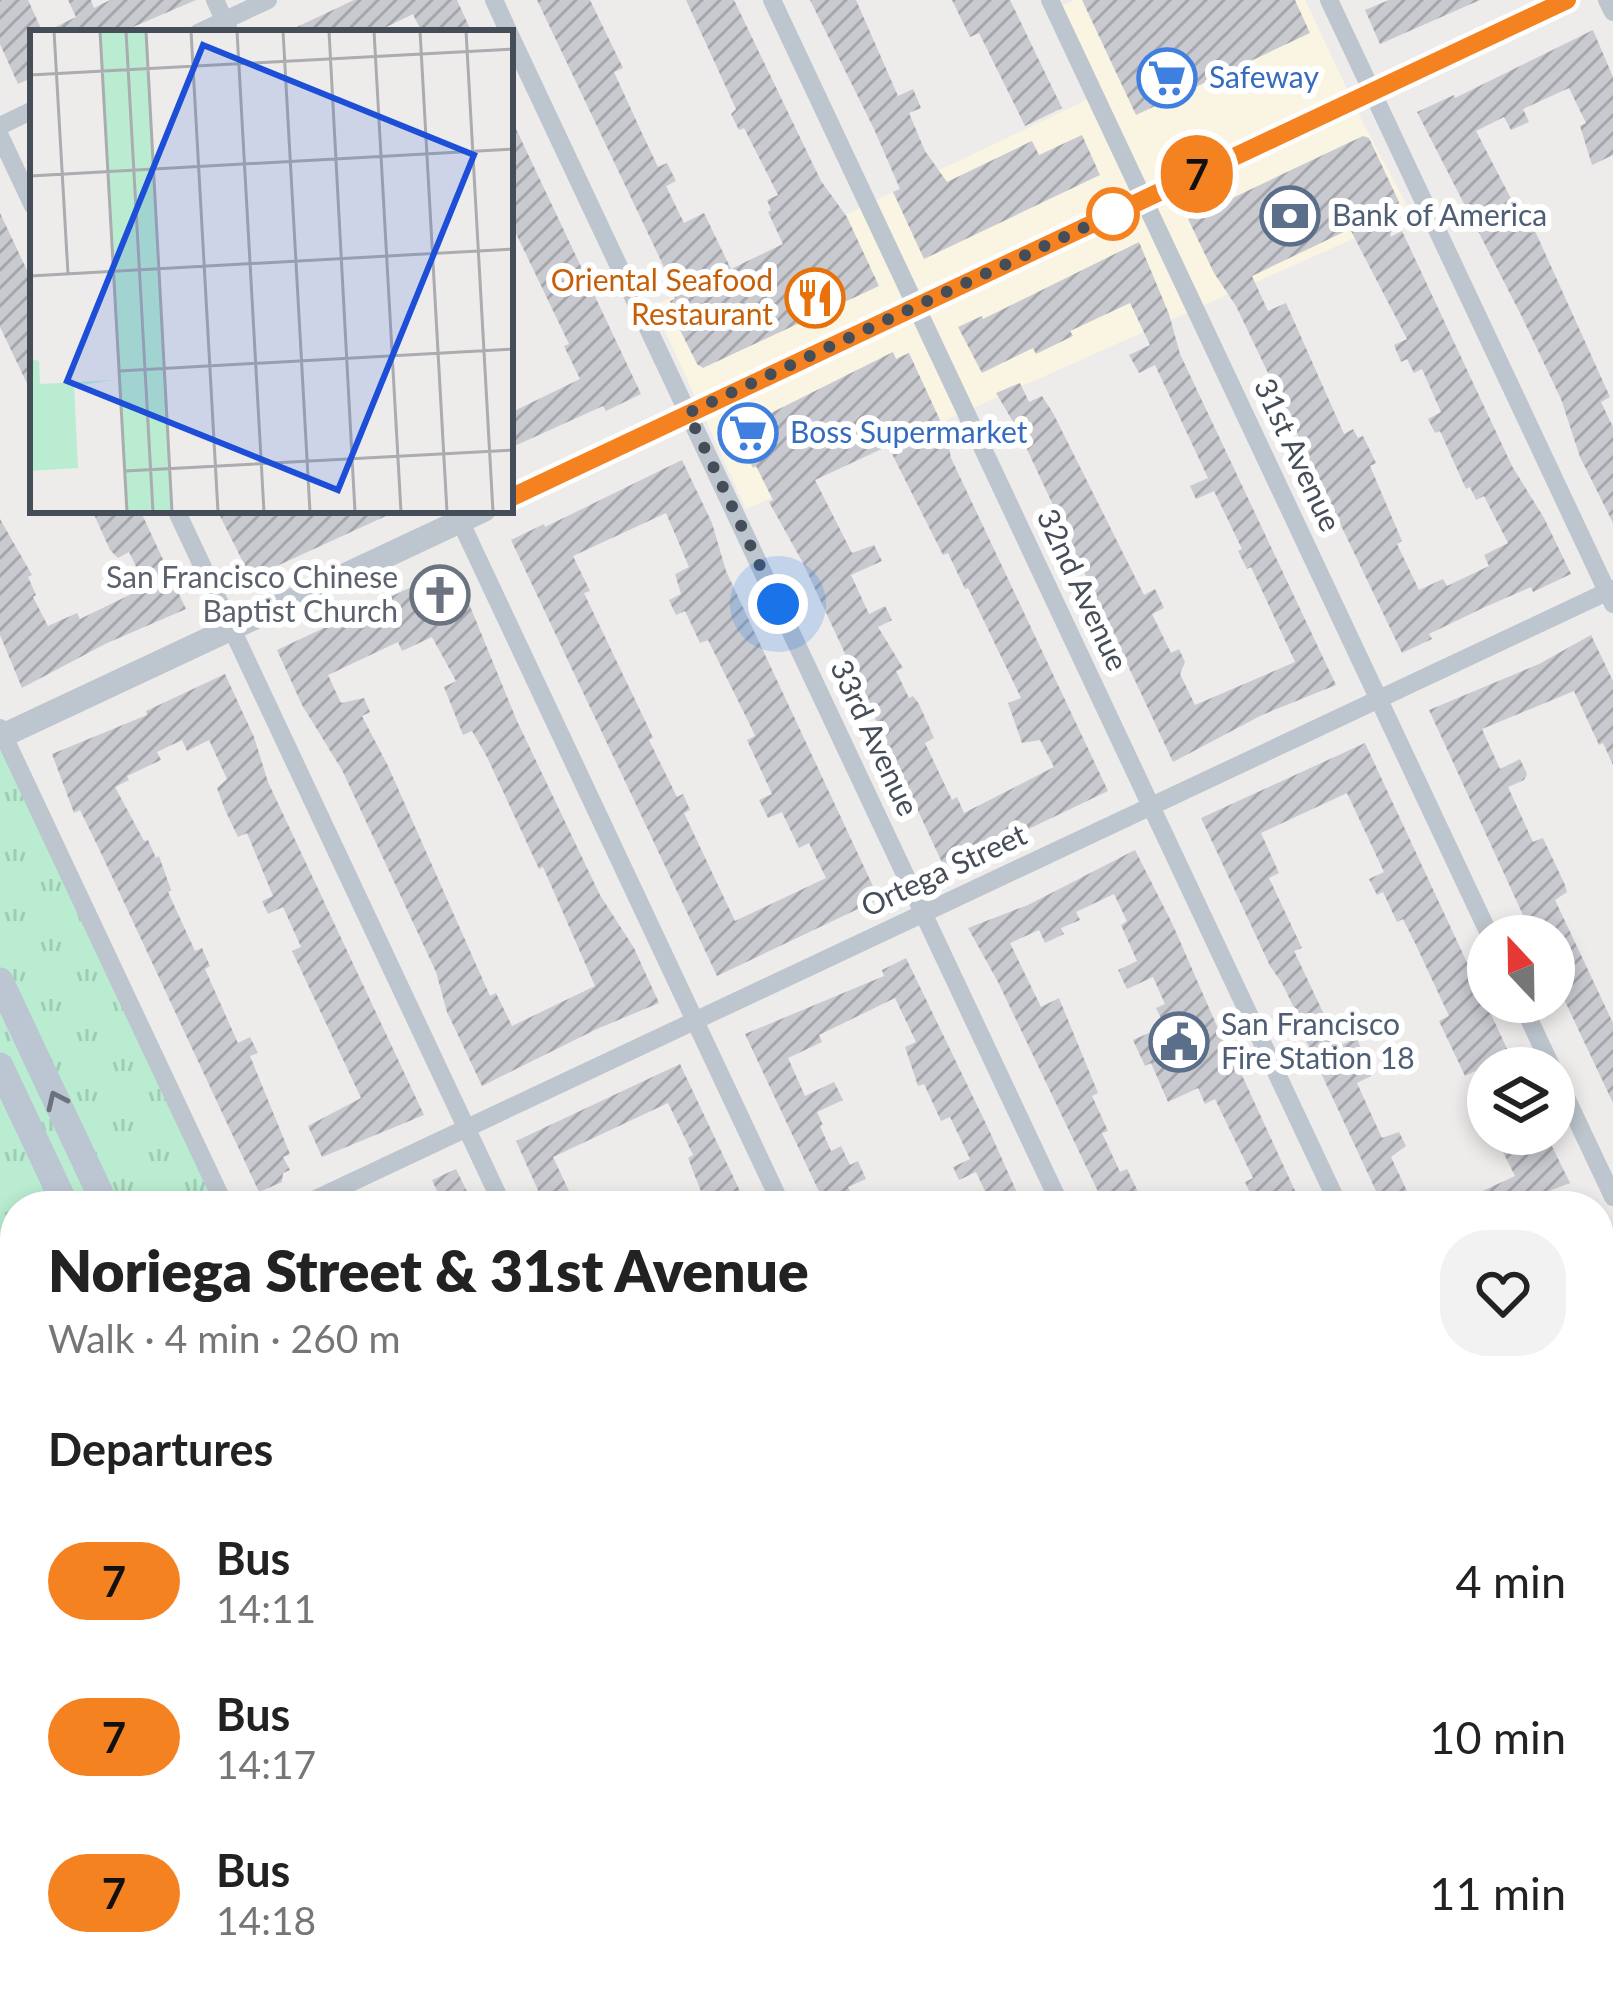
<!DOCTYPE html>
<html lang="en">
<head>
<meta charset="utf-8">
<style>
  body { margin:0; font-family:Lato,sans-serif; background:#f2f2f2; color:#222; height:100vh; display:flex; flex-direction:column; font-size:45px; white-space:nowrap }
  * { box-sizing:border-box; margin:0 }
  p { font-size:39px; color:#767676 }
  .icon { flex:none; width:66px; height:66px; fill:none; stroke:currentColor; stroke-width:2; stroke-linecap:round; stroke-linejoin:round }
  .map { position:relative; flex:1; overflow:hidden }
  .panel { position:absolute; left:0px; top:1191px; width:1614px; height:807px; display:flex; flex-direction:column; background:#fff; border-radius:48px 48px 0 0; box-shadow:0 6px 18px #0003 }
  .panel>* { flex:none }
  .badge { padding:0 24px; border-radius:39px; font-size:42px; line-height:78px }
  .needle { width:78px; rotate:338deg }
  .controls { position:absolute; left:1467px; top:915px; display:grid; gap:24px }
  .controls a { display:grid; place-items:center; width:108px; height:108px; border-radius:50%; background:#fff; box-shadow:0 6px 18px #0003; font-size:60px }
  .you { position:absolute; width:60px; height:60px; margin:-30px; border:9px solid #fff; border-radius:50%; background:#1a73e8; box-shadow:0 0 0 18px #1a73e833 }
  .map>.badge { position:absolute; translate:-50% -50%; box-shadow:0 0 0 6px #fff }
  h2 { padding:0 48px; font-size:45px; line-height:108px }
  .round { display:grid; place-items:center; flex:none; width:126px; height:126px; border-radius:48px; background:#f2f2f2 }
  .headline { display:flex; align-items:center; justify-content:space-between; height:204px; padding:0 48px }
  h1 { font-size:57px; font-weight:800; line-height:90px }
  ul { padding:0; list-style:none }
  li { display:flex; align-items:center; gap:36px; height:156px; padding:0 48px }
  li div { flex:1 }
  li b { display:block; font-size:45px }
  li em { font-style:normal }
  li .badge { min-width:132px; font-weight:700; text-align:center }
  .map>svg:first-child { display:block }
  .commercial { fill:#faf5e3 }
  .education { fill:#dfdcdd }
  .grass { fill:url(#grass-tufts) }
  .garden { fill:url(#garden-furrows) }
  .pitch { fill:#b9ecd0 }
  .building { fill:url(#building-hatch); fill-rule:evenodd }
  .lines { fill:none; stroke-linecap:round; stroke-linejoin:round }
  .minor { stroke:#bdc5ce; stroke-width:18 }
  .tertiary { stroke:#bdc5ce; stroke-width:24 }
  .secondary { stroke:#bcc6d2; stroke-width:27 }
  .oneway { stroke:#69727d }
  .line-casing { stroke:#fff; stroke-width:27 }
  .line { stroke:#f58220; stroke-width:18 }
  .walk { stroke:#454e58; stroke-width:12; stroke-dasharray:0 21.6 }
  .stop-dot { fill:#fff; stroke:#f58220; stroke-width:6 }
  .labels { text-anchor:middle; stroke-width:12; stroke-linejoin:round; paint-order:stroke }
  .shop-label { font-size:30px; fill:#366cbe; stroke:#fff; text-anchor:start }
  .service-label { font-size:30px; fill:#4e5e75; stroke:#fff; text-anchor:start }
  .food-label { font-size:30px; fill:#c56008; stroke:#fff; text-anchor:end }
  .street-label { font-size:30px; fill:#454e58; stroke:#fff }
  .worship-label { font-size:30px; fill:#5b616d; stroke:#fff; text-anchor:end }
  .inset-road { fill:none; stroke:#aaacb0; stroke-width:3 }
  .view { fill:#1d4ed8; fill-opacity:0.15; stroke:#1d4ed8; stroke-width:6 }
  .inset-edge { fill:none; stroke:#454e58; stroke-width:6 }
</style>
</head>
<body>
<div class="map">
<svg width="1613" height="1997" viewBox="0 0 1613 1997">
  <defs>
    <pattern id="grass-tufts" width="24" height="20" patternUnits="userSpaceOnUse" patternTransform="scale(3)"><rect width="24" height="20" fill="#b9ecd0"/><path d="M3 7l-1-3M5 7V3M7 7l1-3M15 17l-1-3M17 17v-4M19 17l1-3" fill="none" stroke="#a0ccb5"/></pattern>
    <pattern id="garden-furrows" width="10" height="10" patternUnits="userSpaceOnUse" patternTransform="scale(3)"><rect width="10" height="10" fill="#b9ecd0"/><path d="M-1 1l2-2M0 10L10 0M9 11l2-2" fill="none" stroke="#a0ccb5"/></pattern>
    <pattern id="building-hatch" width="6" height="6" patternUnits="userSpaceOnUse" patternTransform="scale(3)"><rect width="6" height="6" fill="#c8cad0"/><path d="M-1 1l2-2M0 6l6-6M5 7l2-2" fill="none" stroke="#a4a6ac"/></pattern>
  </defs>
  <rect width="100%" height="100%" fill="#eeebeb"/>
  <!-- commercial -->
  <path class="commercial" d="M1075,0H1305L1364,125L1411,213L746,509L654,306L1095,96L1054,9Z"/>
  <!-- education -->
  <path class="education" d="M0,1398L15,1427V1983H56L27,1997H0Z
    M205,1983H281L288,1997H175Z
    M896,1983H1121L1127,1997H903Z"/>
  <!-- grass -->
  <path class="grass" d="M0,728L225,1206H15V1351L0,1319Z
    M312,1983H590L597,1997H319Z"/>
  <!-- garden -->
  <path class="garden" d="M92,1983H205L175,1997H63Z"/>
  <!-- pitch -->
  <path class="pitch" d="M14,1802L15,1870L3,1875L0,1809Z"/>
  <!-- building -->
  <path class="building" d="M0,0H28L43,33H33V77L18,84L0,44Z
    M68,0H91L94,8L110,0H196L119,33H43L76,17Z
    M354,0H457L472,33H422L413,14L374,33H284Z
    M537,0H590L623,68L614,72L641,131L658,167L667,163L676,181L666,186L684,223L704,213L731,269L783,244L768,212L771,210L767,200L778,195L744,128L739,130L731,114L736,109L686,0H734L821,181L847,217L879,286L703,368L697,364L675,320L670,301L675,299L663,265Z
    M810,0H856L898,96L913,89L921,108L909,113L925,151L947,182L1032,141L1039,155L1082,135L1100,175L924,259L893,192L900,189L874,129Z
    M952,0H1010L1062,108L1025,126L979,33L970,37Z
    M1082,0H1295L1310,33L1136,115Z
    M1389,0H1480L1380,44L1365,10Z
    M1593,30L1613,77V155L1592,165L1580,126L1586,123L1569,88L1523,109L1529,122L1511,130L1504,117L1476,131L1520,216L1531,233L1535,231L1610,397L1601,402L1613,427V523L1580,457L1561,399L1522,317L1417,112L1454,95L1455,98Z
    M510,116L641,394L606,411L603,406L510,448V413L580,379L564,346L569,344L510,221Z
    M1363,136L1369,138L1399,202L1390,237L1402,231L1512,466L1544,518L1571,574L1533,592L1531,587L1485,607L1429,634L1432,639L1402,653L1236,306L1214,273L1188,219ZM1350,229L1407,339L1394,345L1401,362L1407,359L1414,373L1422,369L1441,412L1428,419L1435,433L1440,431L1466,489L1470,487L1476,500L1484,496L1508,543L1484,555L1489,566L1447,586L1443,579L1419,590L1397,544L1402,541L1370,466L1376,463L1363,436L1358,438L1353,429L1344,434L1286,303L1268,311L1252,276Z
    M0,213L33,283V396L0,327Z
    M1139,242L1169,314L1180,354L1336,685L1262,715L1173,762L1018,430L996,393L1020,383L1029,402L1042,396L1053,413L1144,595L1155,589L1164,608L1152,614L1171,653L1179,649L1185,662L1180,674L1195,705L1295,662L1251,567L1247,569L1238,551L1242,549L1214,491L1196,499L1190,486L1208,478L1155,365L1139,373L1129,355L1150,345L1130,303L1070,331L1073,336L1036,354L1033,348L982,373L958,327L982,316L983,319Z
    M893,352L896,359L909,353L946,433L951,458L1108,791L945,869L803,563L769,502L773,500L756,466L753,468L735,431ZM888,446L943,555L948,553L965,589L968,588L1021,698L1008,703L1022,743L1040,740L1054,767L964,813L957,797L952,800L925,743L934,738L919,704L913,696L909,698L896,671L903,668L878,627L892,620L885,606L869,614L851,575L882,561L874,545L852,553L815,480Z
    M682,460L712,523L726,571L879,899L717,976L511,540L544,524L545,527ZM666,513L689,567L675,574L681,594L669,600L676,615L685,611L700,643L708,640L750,725L755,736L747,740L772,794L759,800L768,818L782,812L799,848L809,843L826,878L735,921L684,813L690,810L683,794L677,797L649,740L653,738L649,729L584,593L590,591L573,556Z
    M92,510H140L186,609L105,644L22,688L0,635V519L32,575L28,577L36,595L33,597L48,626L77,613L80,619L146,587L129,552L118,558L110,550Z
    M217,510H399L251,578Z
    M454,567L517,721L600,895L634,948L659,1003L597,1029L482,1086L447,1012L436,972L342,770L302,705L277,650ZM432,637L456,681L444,687L463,735L472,731L487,757L539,869L543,867L595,986L512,1026L496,993L490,996L388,766L362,716L370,712L364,698L341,703L328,675L398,642L402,651Z
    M1591,635L1613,681V765L1603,743L1599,745L1574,691L1482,729L1500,769L1520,759L1527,774L1524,780L1508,787L1533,842L1543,838L1565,885L1567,892L1555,900L1613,1023V1103L1554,978V936L1533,933L1523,915L1429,710L1539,664Z
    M225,674L254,737L268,782L424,1115L322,1157L308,1126L361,1098L292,951L301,947L283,907L268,914L262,901L273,896L247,833L238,837L225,810L217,788L227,779L209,740L187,751L182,740L157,752L161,760L127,776L129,780L115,787L144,841L148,840L156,858L159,856L171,890L168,892L195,951L202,948L210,966L205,969L238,1043L250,1037L258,1053L250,1056L290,1154L283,1157L290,1170L283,1173L282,1182L259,1192L100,851L80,810L74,813L52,754L147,715L146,711Z
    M1365,743L1516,1068H1488V1099L1475,1071L1465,1076L1439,1021L1449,1016L1415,943L1403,919L1397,922L1383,892L1377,895L1369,879L1384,872L1347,793L1261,833L1279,873L1269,878L1302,948L1294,951L1339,1046L1357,1038L1371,1076L1357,1083L1382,1138L1399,1132L1406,1146L1391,1157L1414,1206H1383L1293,1013L1296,1012L1282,983L1270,966L1201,818Z
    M1135,850L1172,923L1237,1072L1240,1071L1302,1206H1256L1245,1182L1253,1178L1215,1099L1205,1104L1198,1088L1168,1102L1151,1063L1145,1066L1133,1040L1165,1026L1156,1008L1165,1004L1153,977L1127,989L1118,970L1137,961L1121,925L1127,921L1114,894L1076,912L1080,920L1061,928L1064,934L1045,943L1039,930L1010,943L1041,1007L1059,998L1098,1093L1092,1096L1108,1131L1102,1133L1120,1172L1127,1169L1142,1200L1130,1206L1103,1202L998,982L968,928L1028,905Z
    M906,958L989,1130L1023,1206H992L976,1172L959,1180L953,1167L970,1159L950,1117L941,1121L924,1084L918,1086L905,1047L916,1042L895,998L819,1035L822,1042L788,1058L805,1096L834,1082L843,1100L817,1112L823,1125L820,1126L831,1151L841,1146L850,1165L858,1161L866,1179L848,1187L857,1206H826L814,1181L745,1034L884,976L882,970Z
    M680,1064L747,1206H717L714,1198L705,1202L688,1158L693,1155L668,1103L553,1157L576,1206H545L516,1141Z
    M1504,1134H1546L1570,1183L1510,1206H1450L1515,1176L1501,1148L1509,1144Z
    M456,1169L474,1206H444L432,1180Z
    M1599,1238L1609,1260L1613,1258V1345L1599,1351Z
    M1613,1577V1714L1599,1683V1584Z
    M1613,1849V1953L1599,1959V1856Z
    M633,1983H682L689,1997H639Z
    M774,1983H837L844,1997H781Z
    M915,1983H951L958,1997H922Z
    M1325,1983H1413V1984L1399,1992L1401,1997H1295Z
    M1463,1983H1519L1526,1997H1469Z"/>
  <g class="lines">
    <!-- minor -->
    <path class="minor" d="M215,0L230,33
      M494,0L509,33
      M772,0L1339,1206
      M1050,0L1490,936
      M1329,0L1613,604
      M1607,0L1613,12
      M198,33L268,0
      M510,35L1061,1206
      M0,126L33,110
      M0,136L33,206
      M176,510L503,1206
      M455,510L782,1206
      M0,728L225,1206
      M1521,1002L1552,1068
      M1554,1072L1613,1197
      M301,1206L1613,589
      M0,1319L15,1351
      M1599,1759L1613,1789
      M1599,1816L1613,1809
      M312,1983L319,1997
      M590,1983L597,1997
      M869,1983L875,1997
      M1147,1983L1153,1997
      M1426,1983L1433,1997
      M1213,1997L1243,1983"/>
    <!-- tertiary -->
    <path class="tertiary" d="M510,498L1567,0
      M0,737L484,510"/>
    <!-- secondary -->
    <path class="secondary" d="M0,981L106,1206
      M0,1066L66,1206
      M431,1983L437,1997
      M471,1983L478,1997"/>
  </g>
  <!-- one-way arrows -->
  <defs><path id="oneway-chevron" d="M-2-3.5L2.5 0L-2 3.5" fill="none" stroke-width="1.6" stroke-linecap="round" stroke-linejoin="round" transform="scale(3)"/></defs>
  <use class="oneway" href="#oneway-chevron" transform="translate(56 1100) rotate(-115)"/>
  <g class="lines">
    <!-- line casing -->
    <g class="line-casing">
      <path id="line" d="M510,498L1567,0"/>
    </g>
    <!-- line -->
    <use href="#line" class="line"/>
    <!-- walk -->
    <path class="walk" d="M778,604L688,413L1113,214"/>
  </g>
  <!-- icons -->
  <defs>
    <g id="supermarket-ring" transform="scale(3)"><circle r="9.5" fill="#fff" stroke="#3f7fe0" stroke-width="1.5"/><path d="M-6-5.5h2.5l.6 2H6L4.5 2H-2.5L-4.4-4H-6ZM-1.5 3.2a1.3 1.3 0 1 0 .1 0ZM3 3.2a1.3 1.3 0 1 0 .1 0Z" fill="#3f7fe0"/></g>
    <g id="bank-ring" transform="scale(3)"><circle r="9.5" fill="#fff" stroke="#5c6f8a" stroke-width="1.5"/><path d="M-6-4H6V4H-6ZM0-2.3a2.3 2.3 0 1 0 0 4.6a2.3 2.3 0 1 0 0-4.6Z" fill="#5c6f8a"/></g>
    <g id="restaurant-ring" transform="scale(3)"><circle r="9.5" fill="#fff" stroke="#e8710a" stroke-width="1.5"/><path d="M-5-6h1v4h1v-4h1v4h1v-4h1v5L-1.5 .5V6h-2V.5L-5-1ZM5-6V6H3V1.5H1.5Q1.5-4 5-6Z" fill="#e8710a"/></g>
    <g id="church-ring" transform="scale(3)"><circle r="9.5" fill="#fff" stroke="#6b7280" stroke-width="1.5"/><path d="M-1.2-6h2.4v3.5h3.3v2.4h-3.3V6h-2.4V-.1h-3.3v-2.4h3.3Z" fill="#6b7280"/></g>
    <g id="civic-ring" transform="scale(3)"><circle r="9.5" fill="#fff" stroke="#5c6f8a" stroke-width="1.5"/><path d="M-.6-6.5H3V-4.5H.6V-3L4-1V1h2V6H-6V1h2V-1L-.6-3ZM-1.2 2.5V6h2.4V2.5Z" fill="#5c6f8a"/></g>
  </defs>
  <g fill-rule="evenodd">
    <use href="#supermarket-ring" x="1167" y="78"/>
    <use href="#bank-ring" x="1290" y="216"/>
    <use href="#restaurant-ring" x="815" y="298"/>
    <use href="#supermarket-ring" x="748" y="433"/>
    <use href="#church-ring" x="440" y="595"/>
    <use href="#civic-ring" x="1179" y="1042"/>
  </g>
  <!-- markers -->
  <circle class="stop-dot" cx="1113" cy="214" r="24"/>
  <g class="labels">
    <!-- shop labels -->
    <g class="shop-label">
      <text x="1209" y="88">Safeway</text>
      <text x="790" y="443">Boss Supermarket</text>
    </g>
    <!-- service labels -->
    <g class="service-label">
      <text x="1332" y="226">Bank of America</text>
      <text x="1221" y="1035">San Francisco<tspan x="1221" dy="34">Fire Station 18</tspan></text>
    </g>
    <!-- food labels -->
    <g class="food-label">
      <text x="773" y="291">Oriental Seafood<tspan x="773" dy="34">Restaurant</tspan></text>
    </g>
    <!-- street labels -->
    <g class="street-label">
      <text transform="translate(1297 455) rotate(65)" y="10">31st Avenue</text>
      <text transform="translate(1082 590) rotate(65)" y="10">32nd Avenue</text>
      <text transform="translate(874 738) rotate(65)" y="10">33rd Avenue</text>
      <text transform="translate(944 871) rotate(-25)" y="10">Ortega Street</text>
    </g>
    <!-- worship labels -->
    <g class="worship-label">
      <text x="398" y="588">San Francisco Chinese<tspan x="398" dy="34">Baptist Church</tspan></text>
    </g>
  </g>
  <!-- overview -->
  <g transform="translate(30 30)">
    <rect width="483" height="483" fill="#eeebeb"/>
    <path d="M70,1H115L142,482H97ZM3,285L1,329L9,331L10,354L84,350L44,356L48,438L0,441V286Z" fill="#b9ecd0"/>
    <path d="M39,366L41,393L0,395V368ZM41,398L43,425L0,427V401Z" fill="#b9ecd0"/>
    <path class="inset-road" d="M24,1L38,244M70,1L97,482M96,1L123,482M116,1L142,482M161,1L188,482M207,1L234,482M253,1L280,482M299,1L325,482M344,1L371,482M390,1L417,482M436,1L463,482M0,45L483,19M0,146L483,119M0,246L483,219M89,341L483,319M95,441L483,420"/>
    <path class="view" d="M173,15L444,125L308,460L37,351Z"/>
    <rect width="483" height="483" class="inset-edge"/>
  </g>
</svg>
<div class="controls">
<a><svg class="needle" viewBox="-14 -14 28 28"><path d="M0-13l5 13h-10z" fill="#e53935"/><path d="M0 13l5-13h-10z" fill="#767676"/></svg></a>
<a><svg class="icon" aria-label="layers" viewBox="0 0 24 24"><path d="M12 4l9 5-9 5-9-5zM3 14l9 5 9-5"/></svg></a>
</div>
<div class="you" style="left:778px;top:604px"></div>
<b class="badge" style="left:1197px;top:174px;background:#f58220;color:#111">7</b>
<section class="panel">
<div class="headline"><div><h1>Noriega Street &amp; 31st Avenue</h1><p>Walk · 4 min · 260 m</p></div><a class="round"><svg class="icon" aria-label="heart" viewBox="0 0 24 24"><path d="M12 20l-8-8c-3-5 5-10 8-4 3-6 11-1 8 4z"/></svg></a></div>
<h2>Departures</h2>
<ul>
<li><span class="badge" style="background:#f58220;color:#111">7</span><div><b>Bus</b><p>14:11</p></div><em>4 min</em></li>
<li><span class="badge" style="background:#f58220;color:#111">7</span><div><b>Bus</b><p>14:17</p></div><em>10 min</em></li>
<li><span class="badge" style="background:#f58220;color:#111">7</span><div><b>Bus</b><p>14:18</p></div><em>11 min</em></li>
</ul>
</section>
</div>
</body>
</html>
